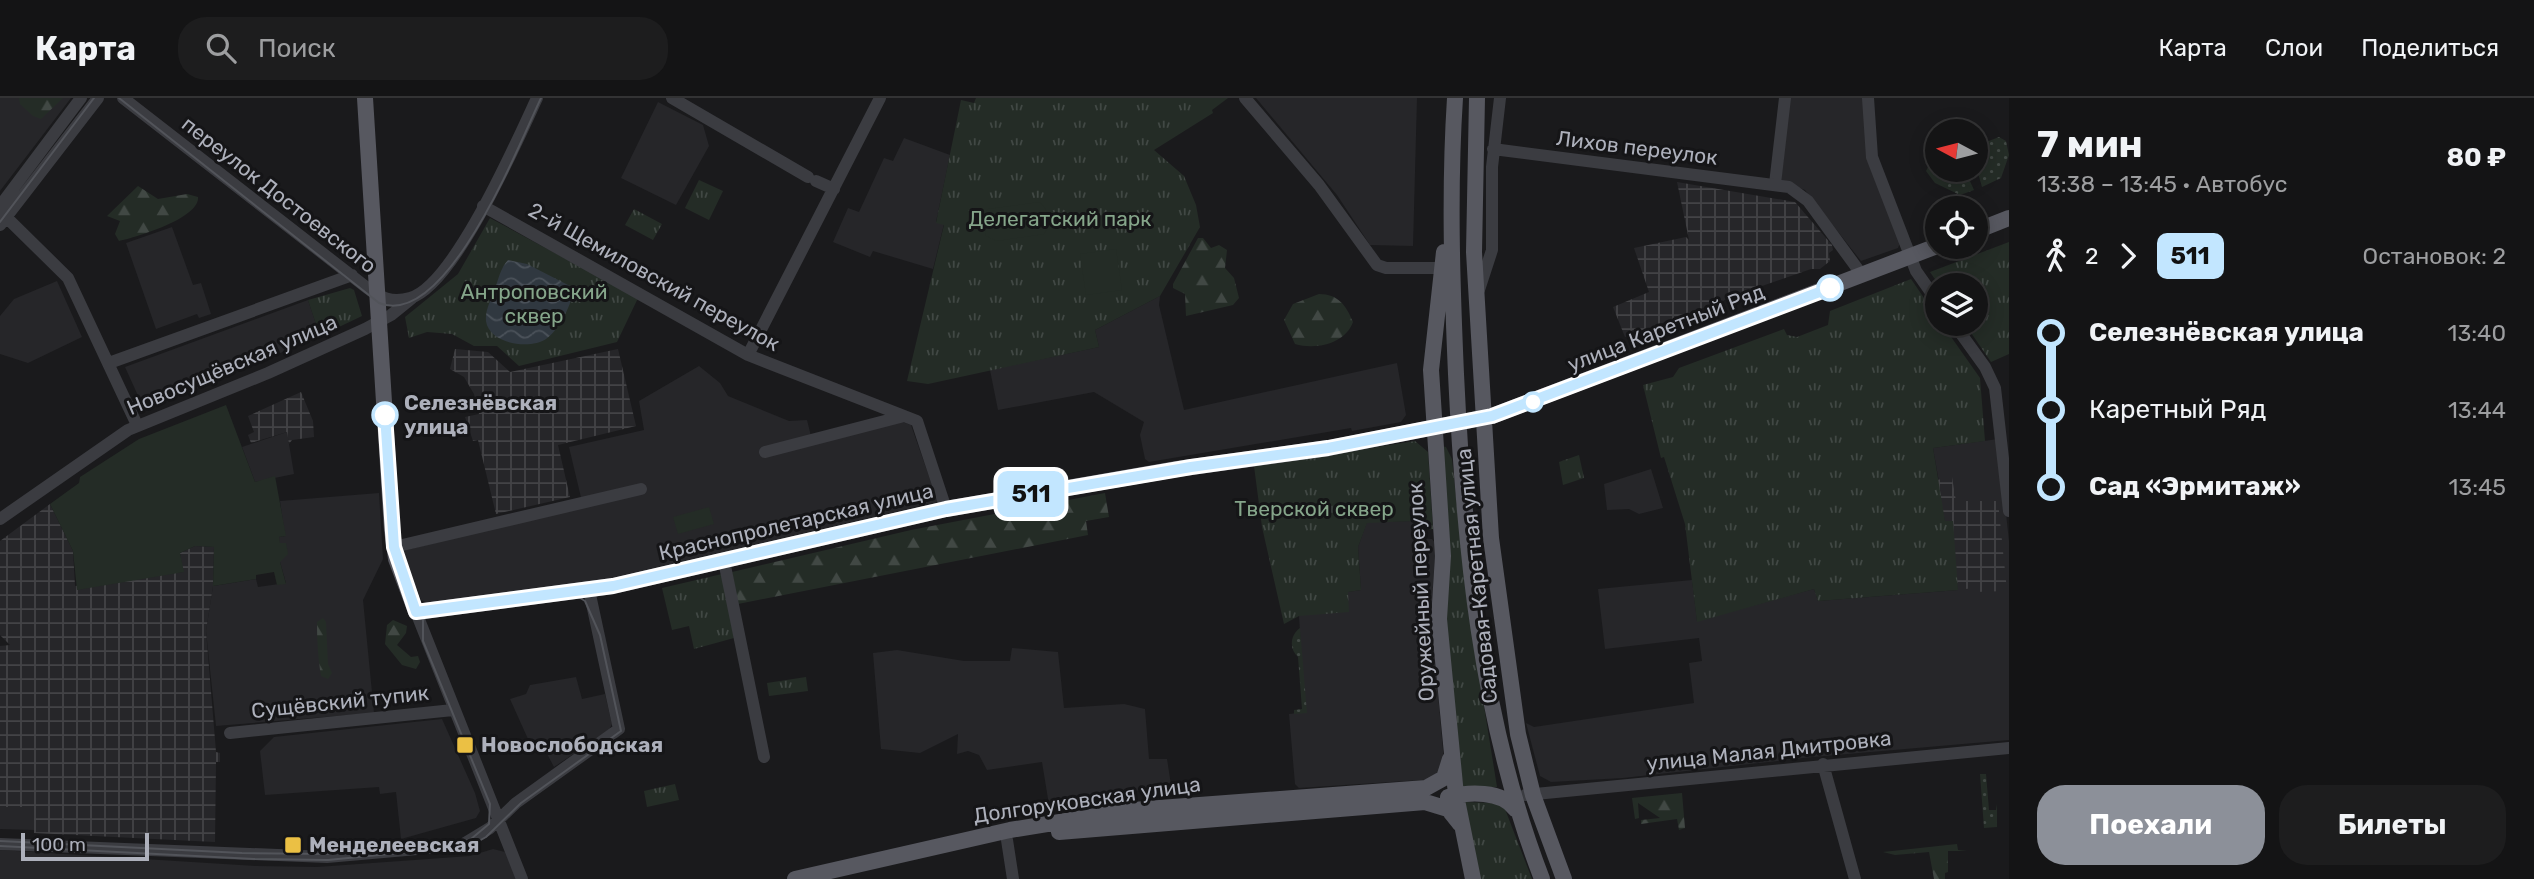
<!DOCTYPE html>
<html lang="ru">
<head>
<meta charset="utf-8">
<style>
  body { margin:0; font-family:Rubik,sans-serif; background:#1d1d1e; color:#f1f3f6; height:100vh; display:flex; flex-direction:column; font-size:26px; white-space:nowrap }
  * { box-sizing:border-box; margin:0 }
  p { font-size:23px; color:#9d9ea0 }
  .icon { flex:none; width:38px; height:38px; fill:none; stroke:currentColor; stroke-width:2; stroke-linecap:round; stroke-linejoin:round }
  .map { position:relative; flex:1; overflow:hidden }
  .side { display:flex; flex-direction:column; background:#141415; width:525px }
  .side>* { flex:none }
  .badge { padding:0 14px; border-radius:10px; font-size:24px; line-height:46px }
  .needle { width:46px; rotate:277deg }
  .tools { position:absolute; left:1925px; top:21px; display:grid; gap:14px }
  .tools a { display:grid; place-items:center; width:63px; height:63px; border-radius:50%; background:#141415; box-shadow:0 4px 18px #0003,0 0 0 2px #333334; font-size:35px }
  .scale { position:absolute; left:21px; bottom:18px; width:128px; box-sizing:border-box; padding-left:7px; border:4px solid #adb0bb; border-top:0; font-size:19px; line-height:24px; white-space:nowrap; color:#adb0bb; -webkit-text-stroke:5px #151517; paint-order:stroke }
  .map>.badge { position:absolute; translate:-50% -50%; box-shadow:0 0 0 4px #fff }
  .legs { display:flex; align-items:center; gap:10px; height:77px; padding:0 28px; font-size:23px }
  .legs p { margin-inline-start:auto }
  .headline { display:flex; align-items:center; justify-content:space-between; height:119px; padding:0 28px }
  h1 { font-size:38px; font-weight:700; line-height:52px }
  .action { display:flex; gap:14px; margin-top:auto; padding:14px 28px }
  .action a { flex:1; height:80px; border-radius:28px; background:#8c9099; color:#fff; font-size:28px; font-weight:700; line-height:80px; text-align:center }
  .action a+a { background:#1d1d1e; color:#f1f3f6 }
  ul { padding:0 28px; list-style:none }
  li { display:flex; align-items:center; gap:24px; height:77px; font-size:26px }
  li i { display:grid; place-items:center; width:10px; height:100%; margin:0 9px; background:currentColor }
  li i::after { content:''; width:18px; height:18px; margin:-9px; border:5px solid; border-radius:50%; background:#141415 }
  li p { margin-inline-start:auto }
  li:first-child i { background:linear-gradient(#0000 50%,currentColor 0) }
  li:last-child i { background:linear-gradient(currentColor 50%,#0000 0) }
  header { display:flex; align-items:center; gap:42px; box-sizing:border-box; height:98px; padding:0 35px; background:#141415; border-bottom:2px solid #333334 }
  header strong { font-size:33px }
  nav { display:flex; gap:38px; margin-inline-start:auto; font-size:24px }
  .search { width:490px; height:63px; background:#1d1d1e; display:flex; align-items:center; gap:18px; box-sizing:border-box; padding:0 24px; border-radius:28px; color:#9d9ea0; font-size:26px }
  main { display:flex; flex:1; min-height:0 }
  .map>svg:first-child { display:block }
  .built { fill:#262629 }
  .industrial { fill:url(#industrial-grid) }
  .grass { fill:url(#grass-dots) }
  .forest { fill:url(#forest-firs) }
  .park { fill:url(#park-tufts) }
  .pitch { fill:#242c26 }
  .water { fill:url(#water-waves) }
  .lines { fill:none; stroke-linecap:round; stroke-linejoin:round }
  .minor { stroke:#3b3c41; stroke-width:12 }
  .major { stroke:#575860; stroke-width:16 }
  .tram { stroke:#52545a; stroke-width:2 }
  .line-1-casing { stroke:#fff; stroke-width:16 }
  .line-1 { stroke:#c2e6ff; stroke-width:10 }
  .stop-1-dot { fill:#fff; stroke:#c2e6ff; stroke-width:3.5 }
  .poi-dot { fill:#ebc044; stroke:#151517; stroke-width:2.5 }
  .labels { text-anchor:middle; stroke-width:6; stroke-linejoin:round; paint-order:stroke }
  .street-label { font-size:21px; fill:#adb0bb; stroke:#151517 }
  .park-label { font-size:21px; fill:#85a58a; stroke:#151517 }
  .stop-label { font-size:21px; font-weight:bold; fill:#adb0bb; stroke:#151517; text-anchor:start }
  .poi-label { font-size:21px; font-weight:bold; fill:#adb0bb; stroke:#151517; text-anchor:start }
</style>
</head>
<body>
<header>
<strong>Карта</strong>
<div class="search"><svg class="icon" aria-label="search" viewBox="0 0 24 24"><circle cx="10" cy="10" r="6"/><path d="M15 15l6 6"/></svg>Поиск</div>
<nav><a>Карта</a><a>Слои</a><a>Поделиться</a></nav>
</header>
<main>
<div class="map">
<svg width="2009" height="781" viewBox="0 0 2009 781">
  <defs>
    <pattern id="industrial-grid" width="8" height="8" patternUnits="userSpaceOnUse" patternTransform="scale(1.75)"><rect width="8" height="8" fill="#262629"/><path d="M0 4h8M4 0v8" fill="none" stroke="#434346"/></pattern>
    <pattern id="grass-dots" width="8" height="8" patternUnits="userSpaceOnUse" patternTransform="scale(1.75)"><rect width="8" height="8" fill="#242c26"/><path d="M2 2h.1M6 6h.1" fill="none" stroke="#414844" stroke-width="1.8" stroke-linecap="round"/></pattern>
    <pattern id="forest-firs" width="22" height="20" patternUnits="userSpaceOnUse" patternTransform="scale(1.75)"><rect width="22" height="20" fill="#242c26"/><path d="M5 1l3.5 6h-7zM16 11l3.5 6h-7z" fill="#414844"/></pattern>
    <pattern id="park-tufts" width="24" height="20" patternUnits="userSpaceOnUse" patternTransform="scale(1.75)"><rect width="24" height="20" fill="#242c26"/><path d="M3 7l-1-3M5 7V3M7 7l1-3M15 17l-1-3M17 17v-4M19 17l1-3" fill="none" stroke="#414844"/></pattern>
    <pattern id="water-waves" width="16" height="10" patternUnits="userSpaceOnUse" patternTransform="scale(1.75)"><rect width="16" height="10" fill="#303840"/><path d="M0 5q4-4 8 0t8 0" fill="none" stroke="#4b525a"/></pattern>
  </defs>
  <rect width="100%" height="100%" fill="#1a1a1c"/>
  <!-- built -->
  <path class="built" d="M0,0H71L0,93Z
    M1256,0H1417L1413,148L1370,147L1337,97Z
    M1790,0H1863L1900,145L1898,150L1861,163L1805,92L1781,83Z
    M658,4L703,27L709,48L676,107L621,80Z
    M904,40L950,57L936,124L944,126L933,171L873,153L870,159L833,144L848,110L859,114L884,60L893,63Z
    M172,129L193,187L201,185L211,216L199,220L197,216L156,231L126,145Z
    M57,183L82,239L28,265L0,256V218L14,201Z
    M1160,198L1159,207L1184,312L1397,265L1406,317L1401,324L1352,333L1351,330L1149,364L1145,361L1140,337L1144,324L1094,294L998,312L990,272L1099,249L1095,232Z
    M308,202L320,238L145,313L125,269Z
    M699,268L720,285L728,298L789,323L807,322L811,338L887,318L911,327L938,404L603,482L428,505L421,502L402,453L583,408L569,349L644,332L639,303Z
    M287,334L294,376L255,384L242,349Z
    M1998,341L2009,443V642L1813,659L1623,680L1551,684L1540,678L1526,625L1534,629L1694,605L1689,565L1702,563L1699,540L1605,551L1598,491L1692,482L1697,523L1814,491L1818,503L1958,492L1933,350Z
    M1651,371L1663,410L1639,416L1629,411L1607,412L1604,386Z
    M379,395L383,461L363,502L374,615L216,628L206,533L213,488L256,481L258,489L286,485L280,464L279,439L285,438L280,403Z
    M1413,423L1415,440L1432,441L1436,446L1431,516L1444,664L1437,681L1299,690L1295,686L1289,616L1305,614L1299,518L1348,494L1361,492L1358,449L1367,424Z
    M1012,550L1058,554L1064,610L1124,606L1145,611L1149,661H1167L1171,687L1049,707L1042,664L987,672L979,657L968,653L957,656L958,636L920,655L881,651L873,555L897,552L964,563H1010Z
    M576,579L582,601L605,596L612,626L609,632L554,669L545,652L528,641L510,601L526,596L530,587Z
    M442,621L475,695L480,713L476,720L401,741L396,694L380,696L379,689L265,697L260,653L274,639Z
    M0,709H34V732L0,731Z
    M493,751L505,754L517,781H0V752L256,768L317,769L470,758Z"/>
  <!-- industrial -->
  <path class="industrial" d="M1677,84L1795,104L1832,147L1833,152L1829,155L1830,163L1820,171H1811L1762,188L1625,239L1613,209L1649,194L1634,150L1686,139L1689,142Z
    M455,251L488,254L510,274L618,251L636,328L558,347L570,399L496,416L478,342L473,343L465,319L479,316L474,296L464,279L450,271Z
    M301,294L313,323L314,339L292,342L289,346L287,334L251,345L248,337L254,334L248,318Z
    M1952,379L1956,403H1998L2007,493L1974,494L1973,490L1958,492L1953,424H1945L1937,382Z
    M50,406L73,453L75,488L183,474L180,455L195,448L214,449L213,488L206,533L216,654L220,655V664H216L215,744L34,735V709H0V548L10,547L0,537V443Z"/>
  <!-- grass -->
  <path class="grass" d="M1999,39L2006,43L2009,57L2001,80L1982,89L1976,68V48Z
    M1937,64V72H1965L1974,92L1960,97L1935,85L1926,73L1929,67Z
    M1300,530L1307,615L1294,616V612L1302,611L1298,559C1289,551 1290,537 1300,530Z
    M1980,676H1986L1989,712H1996L1997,706V729L1984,730Z"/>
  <!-- forest -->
  <path class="forest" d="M19,0H63L41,21L33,18L20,6Z
    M138,88L158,101L187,96L198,99C200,120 137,139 119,143L115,136L120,123L107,118Z
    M1198,140H1203L1211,150L1219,147L1227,152L1225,170L1234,180L1239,200L1233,207L1186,218L1185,196L1173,190V186Z
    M1319,196C1338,196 1346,207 1353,224C1345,246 1316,252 1295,246L1284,222L1293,206Z
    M1105,395L1109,419L1086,423L1088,437L738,506L732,474L911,432Z
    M323,520L326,524L328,566L332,575L328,581L321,578C318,559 317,543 317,524Z
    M393,522L407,528L406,535L397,547L411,559L418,558L420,564L416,571L402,567L385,546L387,527Z
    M1682,695L1685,730L1679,732L1677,721L1641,726V722L1660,720L1638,705L1639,720L1635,721L1632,700Z
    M1957,746L1958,752L1967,753H1948V774L1945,775V781H1934L1929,754L1895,757L1883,754Z"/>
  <!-- park -->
  <path class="park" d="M976,0H1228L1212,12L1213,15L1154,52L1184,78L1196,107L1200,129L1160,198L1095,232L1099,249L928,286L907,283L944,127L936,125L961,2L974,5Z
    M699,82L723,93L709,122L685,110Z
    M634,111L662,126L653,142L625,127Z
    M490,120L638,200L617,244L519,268L497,248H474L452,236L427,234L409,240L405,219L458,176Z
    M2009,144V256L1991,264L1965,226H1976V187H1939L1930,174Z
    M1911,181L1937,219V226H1942L1980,280L1985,343L1933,350L1945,423H1953L1958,492L1818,503L1814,491L1697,524L1685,426L1664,359L1661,360L1643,287L1673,279L1679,270L1784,231L1787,237L1797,239L1828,227L1830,213Z
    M350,190L354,192L362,218L320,238L308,202Z
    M1415,343L1428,354L1433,431L1414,434L1413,423L1367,425L1358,449L1361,492L1348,494L1349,514L1299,518L1284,526L1262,429L1254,368Z
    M1441,348L1446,349L1452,361L1467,503L1497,689L1463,690L1445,521Z
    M1579,357L1584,380L1563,387L1559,364Z
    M722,476L734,540L694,551L689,528L672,532L662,490Z
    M806,579L808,593L769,598L767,585Z
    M675,686L679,702L647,709L644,693Z
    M1465,704L1495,705L1505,711L1532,781H1480Z"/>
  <!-- pitch -->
  <path class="pitch" d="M1039,104C1049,110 1051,128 1044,136L997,143L986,138L983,117L988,111Z
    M1116,151L1122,192L1086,197L1080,156Z
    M226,307L255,384L275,378L286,438L279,439L280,445H286L288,456L280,464L286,486L277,487L274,474L256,477V481L213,488L214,449L195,448L180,455L184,474L77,492L73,453L50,406L79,385L80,379L139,341Z
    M709,409L714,426L678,436L673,419Z"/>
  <!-- water -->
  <path class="water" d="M508,162L527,166L570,188L573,194C571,208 558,233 546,241C530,252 489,246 486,223C485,212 491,202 495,191C498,182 501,169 508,162Z"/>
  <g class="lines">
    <!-- minor -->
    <path class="minor" d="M123,0L366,189C380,200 392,205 410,200C454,188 517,43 537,0
      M672,0L808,79
      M1245,0L1319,87L1377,167L1386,170H1442
      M1868,0L1872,59L1916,173L1937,203
      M1493,51L1789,89L1808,103L1862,177
      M816,83L834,91
      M1775,86L1785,0
      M0,108L81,0
      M483,108L748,257L917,323L946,411
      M0,113L68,180L137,327
      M0,127L98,0
      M1479,192L1492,152V69L1500,0
      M1954,226L1985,269L1995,290L2009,413
      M748,257L880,0
      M109,265L352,177
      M765,354L904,318
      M0,421L128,332L268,275L365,231L391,217L412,200
      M394,449L641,391
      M724,463L764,659
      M416,514L522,781
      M230,635L453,612
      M1823,666L1855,781
      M1525,697L2009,650
      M1007,742L1013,781
      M0,746L327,759L462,747L490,730L516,705L619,631L589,492"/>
    <!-- major -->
    <path class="major" d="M365,0L392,432L396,461L416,514L613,488L946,411L1177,371L1329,350L1492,318L1937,148
      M1455,0C1449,92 1452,184 1456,276C1464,446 1480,621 1542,781
      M1477,0L1474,154L1491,440L1518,636L1533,697L1564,781
      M1976,133L2009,120
      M1444,154L1431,272L1443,458L1439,521L1456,697L1473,781
      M1448,699C1468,694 1502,692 1515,711
      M1059,734L1425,704L1448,711L1460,726
      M795,781L1010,732L1133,712L1426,690L1444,680L1450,661"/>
    <!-- tram -->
    <path class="tram" d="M119,0L379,205C447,232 519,46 541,0
      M0,124L94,0
      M0,743L242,755L326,756L460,745L471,741L489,726L490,706L423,543V522L434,513L451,509L569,493L585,503L600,537L621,633L521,705L486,739L470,748L328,762L254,761L0,748"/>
  </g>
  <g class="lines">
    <!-- line-1 casing -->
    <g class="line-1-casing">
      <path id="line-1" d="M385,317L394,449L416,514L613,488L946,411L1191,369L1328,350L1492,318L1830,190"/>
    </g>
    <!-- line-1 -->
    <use href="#line-1" class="line-1"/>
  </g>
  <!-- markers -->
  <g class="stop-1-dot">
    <circle cx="1830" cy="190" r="12"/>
    <circle cx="1533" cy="304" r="9"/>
    <circle cx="385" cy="317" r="12"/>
  </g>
  <g class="poi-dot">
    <rect x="456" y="638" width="18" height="18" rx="3.5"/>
    <rect x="284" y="738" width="18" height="18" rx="3.5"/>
  </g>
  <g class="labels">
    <!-- street labels -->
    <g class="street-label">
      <text transform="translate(1637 50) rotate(7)" y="7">Лихов переулок</text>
      <text transform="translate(279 97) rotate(38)" y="7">переулок Достоевского</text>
      <text transform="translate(654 179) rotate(29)" y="7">2-й Щемиловский переулок</text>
      <text transform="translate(1666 230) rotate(-21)" y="7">улица Каретный Ряд</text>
      <text transform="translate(232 267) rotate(-23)" y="7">Новосущёвская улица</text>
      <text transform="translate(796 424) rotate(-13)" y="7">Краснопролетарская улица</text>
      <text transform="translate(1477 478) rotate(-96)" y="7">Садовая-Каретная улица</text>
      <text transform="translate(1421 494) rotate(-93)" y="7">Оружейный переулок</text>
      <text transform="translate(340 604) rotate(-6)" y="7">Сущёвский тупик</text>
      <text transform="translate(1769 653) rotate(-6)" y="7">улица Малая Дмитровка</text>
      <text transform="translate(1087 702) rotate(-8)" y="7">Долгоруковская улица</text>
    </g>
    <!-- park labels -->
    <g class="park-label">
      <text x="1060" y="128">Делегатский парк</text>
      <text x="534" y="201">Антроповский<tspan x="534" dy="24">сквер</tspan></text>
      <text x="1314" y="418">Тверской сквер</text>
    </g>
    <!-- stop labels -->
    <g class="stop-label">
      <text x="404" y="312">Селезнёвская<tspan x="404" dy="24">улица</tspan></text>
    </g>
    <!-- poi labels -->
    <g class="poi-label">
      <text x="481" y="654">Новослободская</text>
      <text x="309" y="754">Менделеевская</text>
    </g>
  </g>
</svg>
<div class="tools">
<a><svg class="needle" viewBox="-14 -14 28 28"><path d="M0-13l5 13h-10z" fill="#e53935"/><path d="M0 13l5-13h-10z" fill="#9d9ea0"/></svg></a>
<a><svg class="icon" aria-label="locate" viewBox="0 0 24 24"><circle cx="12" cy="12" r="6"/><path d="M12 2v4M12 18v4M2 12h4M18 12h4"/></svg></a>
<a><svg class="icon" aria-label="layers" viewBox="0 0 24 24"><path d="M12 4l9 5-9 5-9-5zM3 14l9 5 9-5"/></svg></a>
</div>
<div class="scale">100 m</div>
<b class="badge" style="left:1031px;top:396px;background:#c2e6ff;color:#111">511</b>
</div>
<section class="side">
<div class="headline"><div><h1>7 мин</h1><p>13:38 – 13:45 · Автобус</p></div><b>80 ₽</b></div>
<div class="legs"><svg class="icon" aria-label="walk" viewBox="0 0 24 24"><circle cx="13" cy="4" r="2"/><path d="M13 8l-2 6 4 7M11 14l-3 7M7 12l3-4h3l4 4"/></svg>2<svg class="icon" aria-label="forward" viewBox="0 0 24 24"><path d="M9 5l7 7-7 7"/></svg><b class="badge" style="background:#c2e6ff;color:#111">511</b><p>Остановок: 2</p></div>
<ul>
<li><i style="color:#c2e6ff"></i><b>Селезнёвская улица</b><p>13:40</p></li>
<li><i style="color:#c2e6ff"></i><span>Каретный Ряд</span><p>13:44</p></li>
<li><i style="color:#c2e6ff"></i><b>Сад «Эрмитаж»</b><p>13:45</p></li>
</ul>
<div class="action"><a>Поехали</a><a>Билеты</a></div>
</section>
</main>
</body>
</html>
